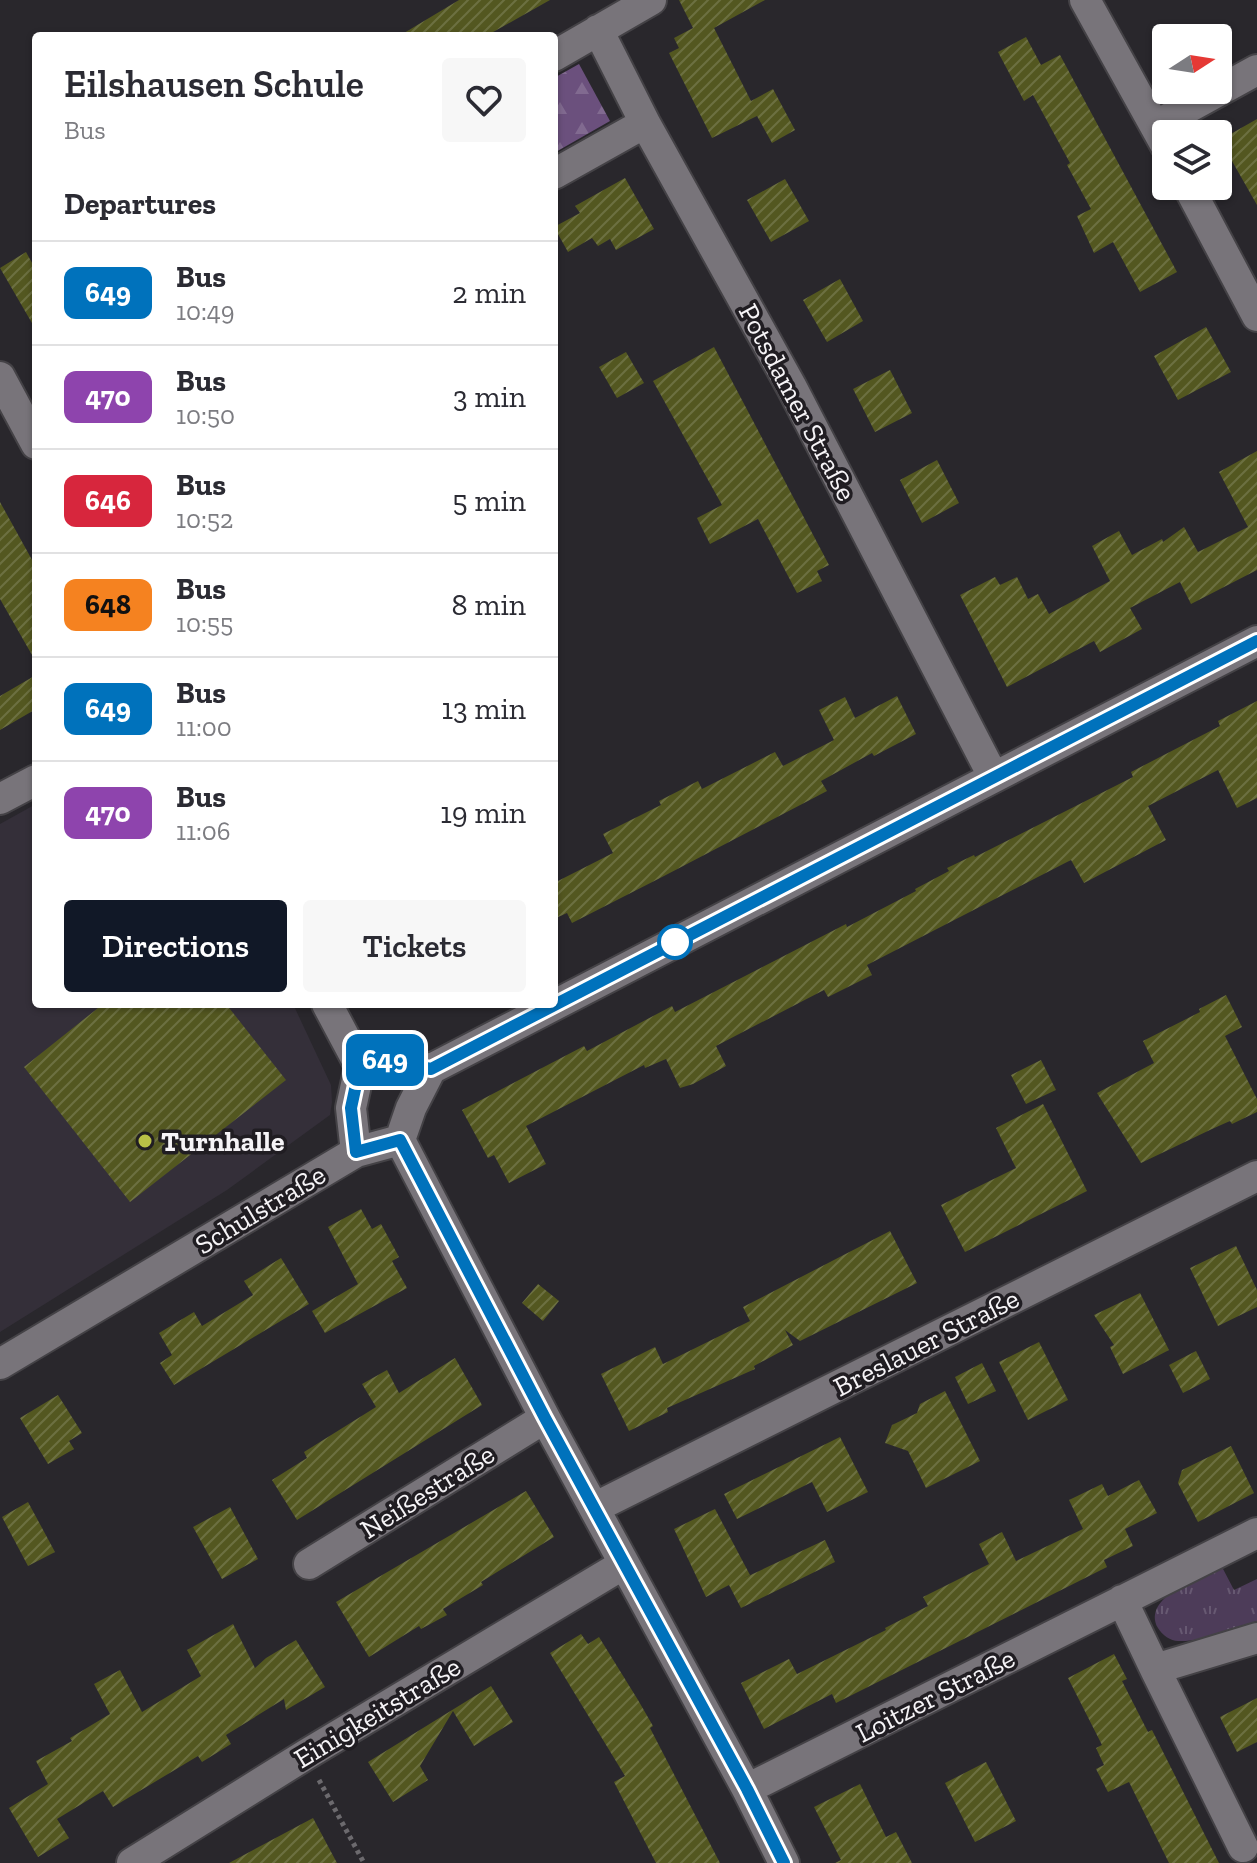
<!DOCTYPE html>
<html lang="en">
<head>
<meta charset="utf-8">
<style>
  body { margin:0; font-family:"Zilla Slab",serif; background:#f7f7f7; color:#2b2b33; height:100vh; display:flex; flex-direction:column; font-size:30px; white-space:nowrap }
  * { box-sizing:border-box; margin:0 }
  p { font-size:26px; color:#7c7c81 }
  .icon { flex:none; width:44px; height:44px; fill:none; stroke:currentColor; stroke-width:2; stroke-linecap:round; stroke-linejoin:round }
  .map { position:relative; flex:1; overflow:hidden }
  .sheet { position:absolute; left:32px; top:32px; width:526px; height:976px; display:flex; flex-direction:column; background:#fff; border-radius:8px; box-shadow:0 2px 6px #0004 }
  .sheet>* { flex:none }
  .badge { padding:0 16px; border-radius:12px; font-size:28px; line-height:52px }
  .needle { width:52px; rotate:78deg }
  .fabs { position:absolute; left:1152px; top:24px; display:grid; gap:16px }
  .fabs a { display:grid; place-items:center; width:80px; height:80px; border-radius:8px; background:#fff; box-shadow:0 2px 6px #0004; font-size:40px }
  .map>.badge { position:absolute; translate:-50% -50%; box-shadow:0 0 0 4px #fff }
  h2 { padding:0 32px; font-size:30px; line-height:72px }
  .round { display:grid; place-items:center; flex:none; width:84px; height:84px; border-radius:8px; background:#f7f7f7 }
  .headline { display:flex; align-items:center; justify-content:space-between; height:136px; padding:0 32px }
  h1 { font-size:38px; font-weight:600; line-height:60px }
  .primary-button { display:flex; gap:16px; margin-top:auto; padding:16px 32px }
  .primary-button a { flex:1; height:92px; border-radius:8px; background:#111827; color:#fff; font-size:32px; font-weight:600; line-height:92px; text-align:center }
  .primary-button a+a { background:#f7f7f7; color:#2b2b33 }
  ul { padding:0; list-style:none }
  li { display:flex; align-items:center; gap:24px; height:104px; padding:0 32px; border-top:2px solid #e1e1e2 }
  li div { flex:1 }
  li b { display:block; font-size:30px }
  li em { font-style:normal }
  li .badge { min-width:88px; font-weight:700; text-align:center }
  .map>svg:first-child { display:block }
  .built { fill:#342f39 }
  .grass { fill:url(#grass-tufts) }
  .forest { fill:url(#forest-firs) }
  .building { fill:url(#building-hatch) }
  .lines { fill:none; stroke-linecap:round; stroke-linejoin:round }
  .minor-casing { stroke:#444246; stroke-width:34 }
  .path { stroke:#6c6a6e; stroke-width:5; stroke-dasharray:4 4; stroke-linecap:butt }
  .minor { stroke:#78747a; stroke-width:30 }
  .line-casing { stroke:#fff; stroke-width:18 }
  .line { stroke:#0072bc; stroke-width:12 }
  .stop-dot { fill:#fff; stroke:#0072bc; stroke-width:4 }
  .poi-dot { fill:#b9c046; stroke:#201d22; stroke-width:3 }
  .labels { text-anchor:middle; stroke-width:7; stroke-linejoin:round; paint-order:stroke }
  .street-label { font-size:28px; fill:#f6f4f7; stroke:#201d22 }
  .poi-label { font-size:28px; font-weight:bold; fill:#f6f4f7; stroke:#201d22; text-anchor:start }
</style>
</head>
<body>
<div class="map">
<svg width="1257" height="1863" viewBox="0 0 1257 1863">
  <defs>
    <pattern id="grass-tufts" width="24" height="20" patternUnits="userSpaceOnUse" patternTransform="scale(2)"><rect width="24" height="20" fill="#4d3c59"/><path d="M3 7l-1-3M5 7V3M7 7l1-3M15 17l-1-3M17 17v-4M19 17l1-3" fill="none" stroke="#675972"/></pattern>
    <pattern id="forest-firs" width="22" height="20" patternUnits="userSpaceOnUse" patternTransform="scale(2)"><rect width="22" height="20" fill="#6b507d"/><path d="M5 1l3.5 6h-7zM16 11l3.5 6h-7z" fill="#816a90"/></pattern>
    <pattern id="building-hatch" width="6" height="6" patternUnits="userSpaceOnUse" patternTransform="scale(2)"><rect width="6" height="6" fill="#535720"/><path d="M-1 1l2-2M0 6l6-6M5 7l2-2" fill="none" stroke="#6c7041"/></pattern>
  </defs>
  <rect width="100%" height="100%" fill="#29272c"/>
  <!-- built -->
  <path class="built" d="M36,804V1004H293L331,1085L332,1102L330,1115L227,1190L0,1332V824Z"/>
  <!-- grass -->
  <path class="grass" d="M1222,1567L1234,1590L1257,1579V1621C1233,1628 1204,1642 1178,1641C1171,1641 1162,1635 1158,1628C1141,1597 1201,1577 1222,1567Z"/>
  <!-- forest -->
  <path class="forest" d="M579,64L610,121L554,153V78Z"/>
  <!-- building -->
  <path class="building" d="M459,0H550L486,36H399Z
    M679,0H765L714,28L751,101L773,89L795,130L772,143L757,116L712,138L669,53L679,48L674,38L693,28Z
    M1026,37L1041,65L1060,55L1177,272L1140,292L1113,242L1094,253L1077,216L1091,209L1067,165L1070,163L1033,95L1024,101L998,52Z
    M1257,119V205L1220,140Z
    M625,178L654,229L616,250L610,239L598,246L592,238L568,252L554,227L580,213L575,206Z
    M785,179L809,221L771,242L747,200Z
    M26,252L36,270V330L0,268Z
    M840,279L863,321L827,342L803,300Z
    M1206,327L1231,372L1178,400L1154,356Z
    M714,347L829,565L817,571L822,581L797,593L758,519L710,544L697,518L722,505L653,381Z
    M626,352L644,383L617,398L599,367Z
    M890,370L912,413L875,432L853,389Z
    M1257,451V570L1191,604L1180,582L1130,608L1142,629L1100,652L1094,641L1007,687L960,595L995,577L1000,585L1017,577L1028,599L1038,594L1049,614L1110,581L1092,546L1119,531L1132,555L1162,539L1163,542L1184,527L1198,552L1248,527L1219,472Z
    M937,460L959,503L922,523L900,480Z
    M0,502L36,567V662L0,599Z
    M36,675V709L0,730V696Z
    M897,696L916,734L874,756L872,753L821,781L827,791L664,876L572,923L567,913L554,919V883L613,853L603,834L661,805L659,801L698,781L702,789L775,752L783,766L834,740L819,710L845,697L855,718Z
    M1257,701V798L1237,808L1218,770L1148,806L1166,840L1084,883L1071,860L995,899L867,965L872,975L828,997L824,990L716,1046L726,1066L693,1084L680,1088L666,1059L645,1068L644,1065L526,1126L546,1164L509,1183L494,1155L488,1158L462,1110L584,1046L587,1051L672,1006L675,1012L846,924L847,927L916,891L915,889L949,871L947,868L974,855L975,857L1133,777L1131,772L1220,726L1218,721Z
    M1226,995L1242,1027L1225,1036L1257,1099V1112L1232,1124L1230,1121L1212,1129L1141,1163L1097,1093L1154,1063L1143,1041L1200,1012L1199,1009Z
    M103,1004H226L286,1080L130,1202L24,1067Z
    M1041,1060L1056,1090L1026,1104L1011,1075Z
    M1043,1104L1087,1191L965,1252L941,1205L1016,1168L996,1128Z
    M361,1209L372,1229L381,1224L399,1257L392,1261L407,1288L325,1333L312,1311L358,1284L328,1227Z
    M890,1231L917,1283L800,1341L785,1330L793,1345L754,1366L755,1369L667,1408L668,1412L629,1431L601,1374L655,1347L663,1364L750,1321L743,1307Z
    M1236,1246L1257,1290V1307L1218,1326L1190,1268Z
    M281,1258L309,1304L174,1385L160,1363L172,1355L159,1333L194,1312L202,1326L253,1295L244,1281Z
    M538,1284L559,1301L543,1321L522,1303Z
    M1140,1293L1169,1350L1123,1374L1110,1347L1114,1345L1094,1315Z
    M1039,1342L1068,1400L1028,1420L999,1362Z
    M1196,1351L1210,1379L1183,1393L1169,1365Z
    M455,1358L482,1405L297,1520L272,1480L307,1458L304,1452L376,1407L362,1384L387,1370L399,1393Z
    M982,1363L996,1391L968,1404L955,1377Z
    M945,1391L980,1461L926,1488L908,1451L885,1443L892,1425L917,1413L920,1404Z
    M58,1395L82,1433L69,1441L74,1449L48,1464L20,1418Z
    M840,1437L868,1492L827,1512L812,1482L737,1519L724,1494Z
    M1231,1446L1254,1493L1198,1522L1178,1483L1182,1470Z
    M1139,1480L1157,1513L1125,1529L1133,1546L1104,1560L1107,1567L836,1703L832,1694L764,1729L741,1683L789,1659L797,1674L886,1630L885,1628L928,1606L923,1597L989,1564L979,1544L1002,1532L1016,1561L1083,1529L1069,1500L1102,1484L1108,1496Z
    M526,1491L554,1537L481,1582L483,1585L443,1609L447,1615L421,1629L419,1626L369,1657L336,1602Z
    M28,1502L55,1552L28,1566L2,1517Z
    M230,1507L258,1559L222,1579L193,1527Z
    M715,1509L750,1575L742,1579L825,1540L835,1562L741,1608L729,1585L706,1597L674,1529Z
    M233,1624L255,1668L266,1658L296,1640L325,1687L286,1710L284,1699L226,1735L231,1744L202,1762L198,1756L113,1807L103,1791L57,1819L69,1838L38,1857L9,1808L48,1784L36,1761L72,1741L70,1738L110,1714L94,1684L120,1670L142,1712L201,1676L187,1650Z
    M581,1634L588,1644L599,1637L638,1700L653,1726L650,1728L720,1863H656L614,1782L625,1776L550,1653Z
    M1114,1654L1127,1679L1122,1681L1148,1732L1152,1730L1219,1863H1169L1129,1782L1108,1792L1096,1769L1104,1765L1096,1748L1102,1745L1068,1678Z
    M491,1686L513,1722L474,1746L453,1711L420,1766L428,1780L393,1802L368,1762Z
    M1257,1698V1742L1237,1752L1220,1717Z
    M986,1762L1016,1821L975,1842L945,1783Z
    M860,1784L886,1837L896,1832L912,1863H835L841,1860L814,1807Z
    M313,1818L337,1863H229Z"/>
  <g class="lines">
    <!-- minor casing -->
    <g class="minor-casing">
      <path id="minor" d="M1085,0L1166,146
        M598,30L645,123L791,386L993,776
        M554,56L651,0
        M1155,126L1257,70
        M554,174L645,123
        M1188,186L1257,316
        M0,377L36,444
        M0,799L36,780
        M327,1004L360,1066L351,1108L356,1152
        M360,1066L384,1060L431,1069
        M400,1140L411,1108L431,1069L1257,641
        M400,1140L545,1418L747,1789L784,1863
        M0,1364L356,1152L400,1140
        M594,1508L1257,1176
        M309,1564L545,1418
        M1122,1600L1155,1669L1257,1638
        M1155,1669L1243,1847
        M747,1789L1257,1533
        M132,1863L307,1754L624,1564"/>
    </g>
    <!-- path -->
    <path class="path" d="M319,1780L364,1863"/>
    <!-- minor -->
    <use href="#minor" class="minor"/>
  </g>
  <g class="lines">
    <!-- line casing -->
    <g class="line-casing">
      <path id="line" d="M784,1863L747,1789L545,1418L400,1140L356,1152L351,1108L360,1066L384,1060L431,1069L1257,641"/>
    </g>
    <!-- line -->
    <use href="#line" class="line"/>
  </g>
  <!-- markers -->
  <circle class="stop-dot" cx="675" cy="942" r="16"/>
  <circle class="poi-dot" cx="145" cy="1141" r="8"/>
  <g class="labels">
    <!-- street labels -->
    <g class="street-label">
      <text transform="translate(798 402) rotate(62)" y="10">Potsdamer Straße</text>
      <text transform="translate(260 1209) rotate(-31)" y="10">Schulstraße</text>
      <text transform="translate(926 1342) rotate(-27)" y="10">Breslauer Straße</text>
      <text transform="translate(427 1491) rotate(-32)" y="10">Neißestraße</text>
      <text transform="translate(935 1695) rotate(-27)" y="10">Loitzer Straße</text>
      <text transform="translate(377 1712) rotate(-31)" y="10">Einigkeitstraße</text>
    </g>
    <!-- poi labels -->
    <g class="poi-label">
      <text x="161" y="1151">Turnhalle</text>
    </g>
  </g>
</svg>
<div class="fabs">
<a><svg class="needle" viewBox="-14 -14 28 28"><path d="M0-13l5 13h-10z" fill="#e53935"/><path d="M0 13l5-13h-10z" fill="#7c7c81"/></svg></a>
<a><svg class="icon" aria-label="layers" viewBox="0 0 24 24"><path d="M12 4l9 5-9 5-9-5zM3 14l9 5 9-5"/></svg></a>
</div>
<b class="badge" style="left:385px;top:1060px;background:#0072bc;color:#fff">649</b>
<section class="sheet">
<div class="headline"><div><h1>Eilshausen Schule</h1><p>Bus</p></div><a class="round"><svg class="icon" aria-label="heart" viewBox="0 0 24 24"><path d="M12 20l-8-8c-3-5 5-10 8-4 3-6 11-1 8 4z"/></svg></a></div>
<h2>Departures</h2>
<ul>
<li><span class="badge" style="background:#0072bc;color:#fff">649</span><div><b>Bus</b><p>10:49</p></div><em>2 min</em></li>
<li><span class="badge" style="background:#8e44ad;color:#fff">470</span><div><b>Bus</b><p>10:50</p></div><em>3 min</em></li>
<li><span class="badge" style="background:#d7263d;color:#fff">646</span><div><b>Bus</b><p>10:52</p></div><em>5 min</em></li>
<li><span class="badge" style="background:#f58220;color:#111">648</span><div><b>Bus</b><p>10:55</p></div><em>8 min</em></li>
<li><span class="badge" style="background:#0072bc;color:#fff">649</span><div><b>Bus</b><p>11:00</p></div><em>13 min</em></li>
<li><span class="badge" style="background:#8e44ad;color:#fff">470</span><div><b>Bus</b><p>11:06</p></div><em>19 min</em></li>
</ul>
<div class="primary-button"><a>Directions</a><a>Tickets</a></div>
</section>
</div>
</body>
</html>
